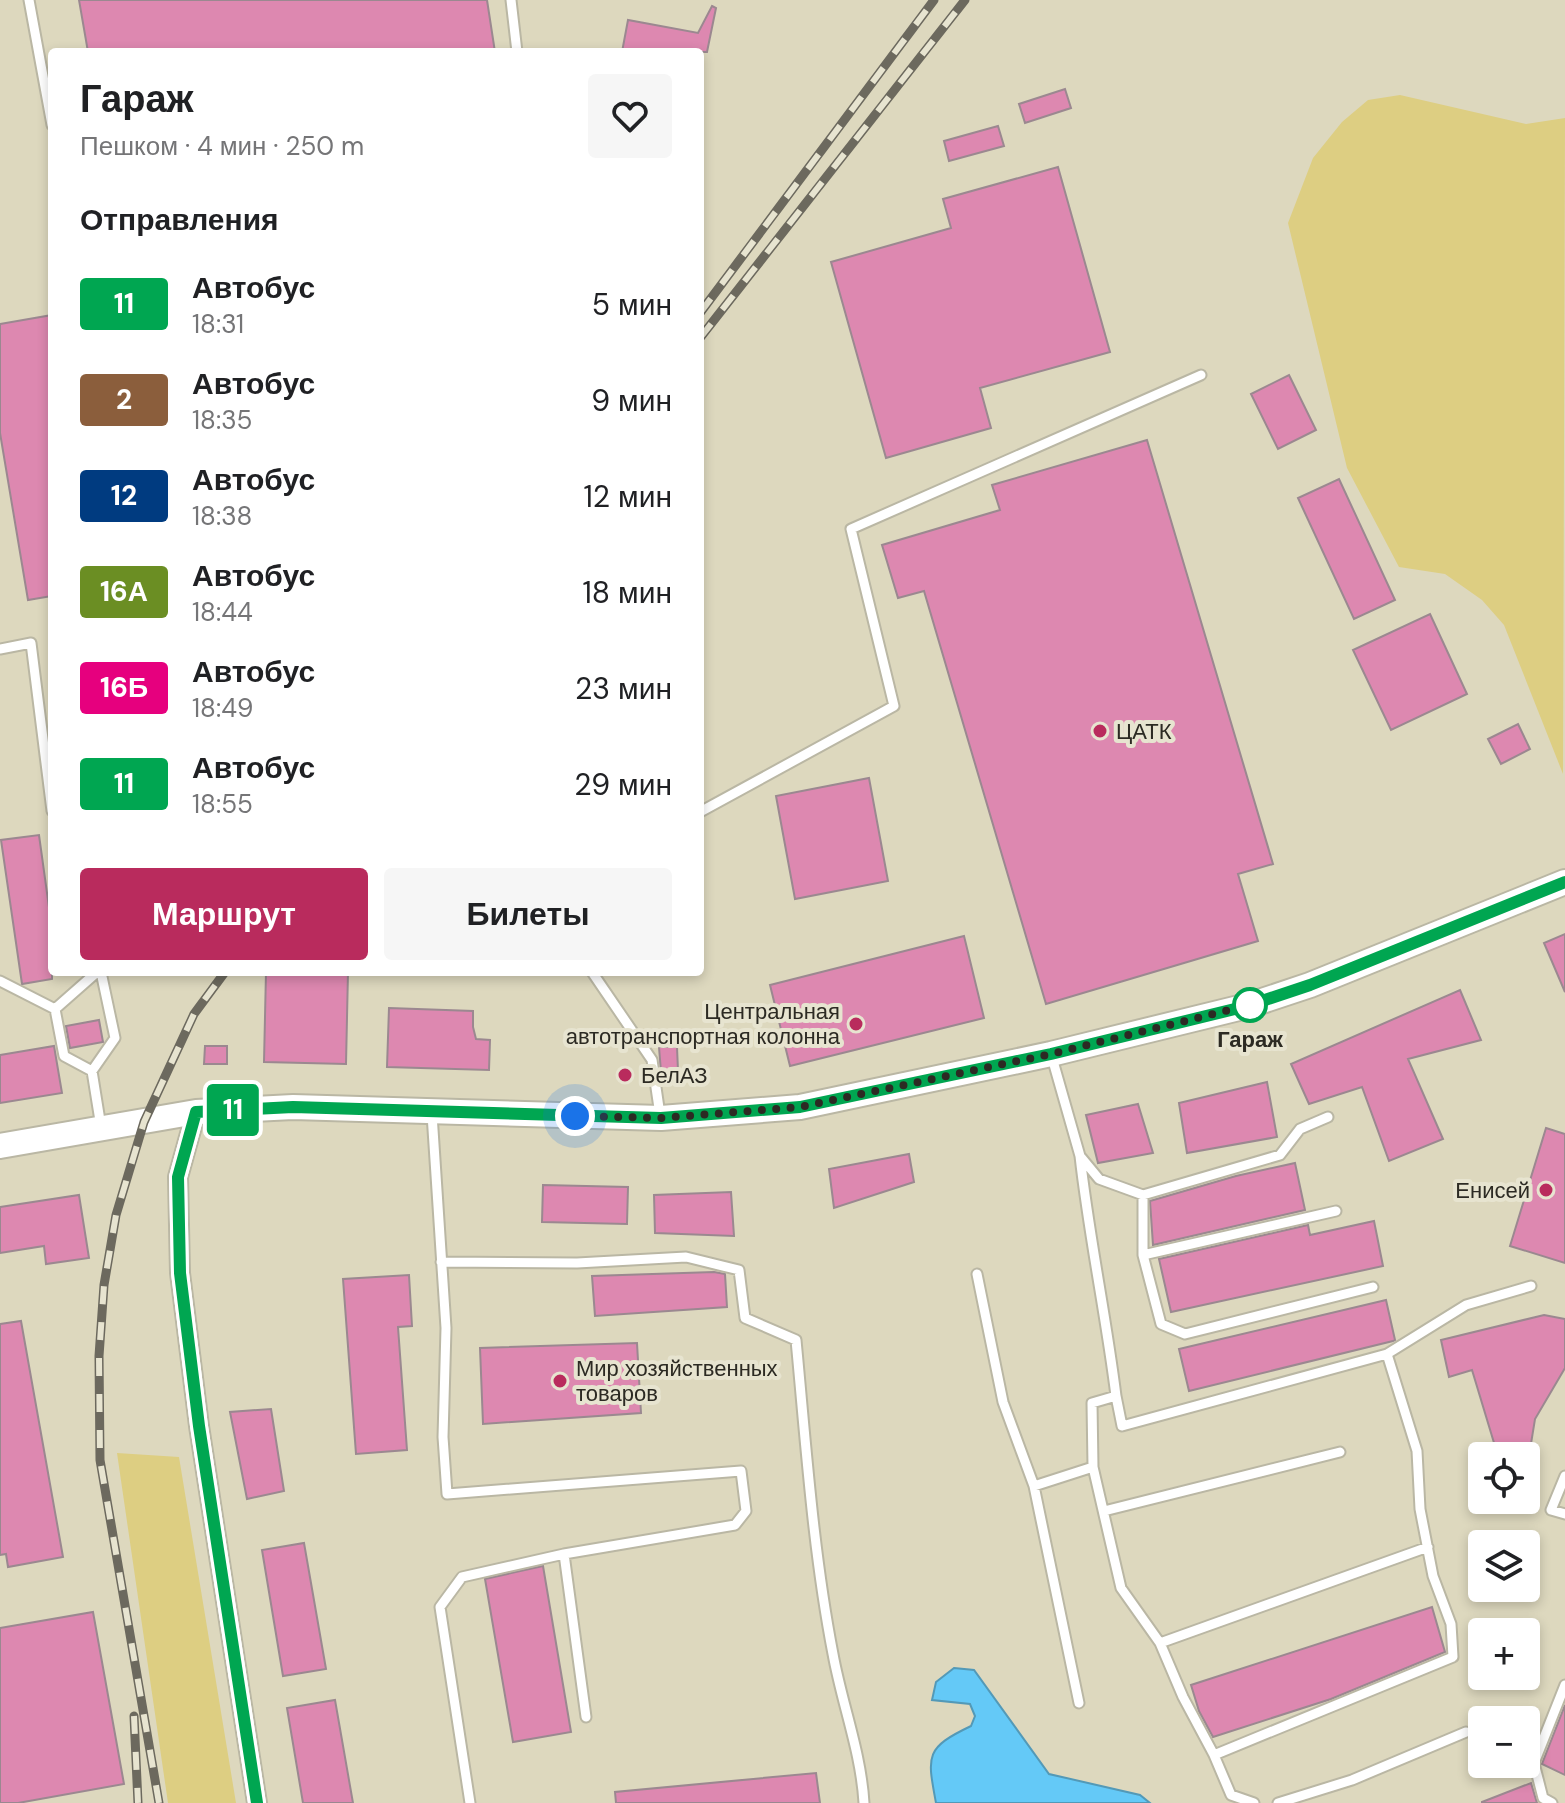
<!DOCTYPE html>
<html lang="ru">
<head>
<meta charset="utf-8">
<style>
  body { margin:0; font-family:"DM Sans",sans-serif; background:#f6f6f6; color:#202124; height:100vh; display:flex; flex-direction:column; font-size:30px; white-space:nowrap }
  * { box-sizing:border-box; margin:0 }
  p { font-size:26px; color:#757577 }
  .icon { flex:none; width:44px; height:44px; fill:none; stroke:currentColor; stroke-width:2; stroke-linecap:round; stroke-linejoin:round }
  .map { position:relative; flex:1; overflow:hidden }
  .panel { position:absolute; left:48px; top:48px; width:656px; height:928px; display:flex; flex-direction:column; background:#fff; border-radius:8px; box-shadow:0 4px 12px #0003 }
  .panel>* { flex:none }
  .badge { padding:0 16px; border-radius:6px; font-size:28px; line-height:52px }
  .tools { position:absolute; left:1468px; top:1442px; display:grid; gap:16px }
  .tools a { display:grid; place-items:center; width:72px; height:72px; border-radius:8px; background:#fff; box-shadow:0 4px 12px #0003; font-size:40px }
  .you { position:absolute; width:40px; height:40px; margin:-20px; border:6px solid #fff; border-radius:50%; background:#1a73e8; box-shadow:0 0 0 12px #1a73e833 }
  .map>.badge { position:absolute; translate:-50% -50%; box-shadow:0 0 0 4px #fff }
  h2 { padding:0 32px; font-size:30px; line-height:72px }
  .round { display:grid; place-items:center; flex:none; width:84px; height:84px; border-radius:8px; background:#f6f6f6 }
  .summary { display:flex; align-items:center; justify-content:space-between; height:136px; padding:0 32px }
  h1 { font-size:38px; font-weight:700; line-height:60px }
  .button { display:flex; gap:16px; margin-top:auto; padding:16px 32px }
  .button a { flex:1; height:92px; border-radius:8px; background:#b92b5d; color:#fff; font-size:32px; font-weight:700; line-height:92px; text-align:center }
  .button a+a { background:#f6f6f6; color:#202124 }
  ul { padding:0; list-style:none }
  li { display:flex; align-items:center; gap:24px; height:96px; padding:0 32px }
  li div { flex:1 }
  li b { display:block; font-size:30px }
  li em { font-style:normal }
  li .badge { min-width:88px; font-weight:700; text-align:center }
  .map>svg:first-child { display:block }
  .built { fill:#ddd8be; fill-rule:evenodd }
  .green { fill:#ddce82 }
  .water { fill:#64c9f7; stroke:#5399b7; stroke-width:2 }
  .building { fill:#dd88b0; stroke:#9b8890; stroke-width:2 }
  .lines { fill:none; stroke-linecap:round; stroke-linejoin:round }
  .service-casing { stroke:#bab7a4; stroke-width:13 }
  .minor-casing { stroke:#bab7a4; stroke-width:22 }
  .tertiary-casing { stroke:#bab7a4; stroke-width:28 }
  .service { stroke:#fff; stroke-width:9 }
  .minor { stroke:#fff; stroke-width:18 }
  .tertiary { stroke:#fff; stroke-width:24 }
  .rail-casing { stroke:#6c695e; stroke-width:9 }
  .rail { stroke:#e7e4d0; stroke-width:6; stroke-dasharray:18; stroke-linecap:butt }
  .line-casing { stroke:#fff; stroke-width:18 }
  .line { stroke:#00a651; stroke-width:12 }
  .walk { stroke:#2c2a23; stroke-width:8; stroke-dasharray:0 14.4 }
  .poi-dot { fill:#b92b5d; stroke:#e7e4d0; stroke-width:3 }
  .stop-dot { fill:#fff; stroke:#00a651; stroke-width:4 }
  .labels { text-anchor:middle; stroke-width:8; stroke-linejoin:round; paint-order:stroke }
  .poi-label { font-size:22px; fill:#2c2a23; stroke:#e7e4d0; text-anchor:start }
  .stop-label { font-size:22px; font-weight:bold; fill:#2c2a23; stroke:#e7e4d0 }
</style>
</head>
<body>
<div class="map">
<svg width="1565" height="1803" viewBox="0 0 1565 1803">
  <rect width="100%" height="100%" fill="#e7e4d0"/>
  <!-- built -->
  <path class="built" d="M0,0H1565V1803H0ZM52,52H700V972H52ZM1482,1456H1526V1500H1482ZM1482,1544H1526V1588H1482ZM1482,1632H1526V1676H1482ZM1482,1720H1526V1764H1482Z"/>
  <!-- green -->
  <path class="green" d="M1400,95L1526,124L1565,118L1563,774L1504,625L1482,600L1445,574L1399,567L1347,468L1288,223L1313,158L1342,122L1368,100Z
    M117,1453L179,1457L236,1803H168Z"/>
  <!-- water -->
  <path class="water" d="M954,1668L974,1670L1049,1774L1140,1795L1150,1803H936C927,1755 925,1748 971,1726L975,1716L970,1704L932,1700L936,1682Z"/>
  <!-- building -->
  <path class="building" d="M79,0H487L495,52H88Z
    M712,6L716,8L707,52H622L628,20L698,33Z
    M1065,89L1071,108L1025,123L1019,104Z
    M998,126L1004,146L949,161L944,141Z
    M1058,167L1110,352L980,388L991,428L886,458L831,262L951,228L943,199Z
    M52,315V596L28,600L0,433V324Z
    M1289,375L1316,430L1278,449L1251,394Z
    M1147,440L1273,864L1238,874L1258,941L1046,1004L924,591L898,598L882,545L1000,510L992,485Z
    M1339,479L1395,600L1354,619L1298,498Z
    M1430,614L1467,694L1391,730L1353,650Z
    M1518,724L1530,749L1501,764L1488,739Z
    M869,778L888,881L795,899L776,796Z
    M39,835L52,929V979L22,984L1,840Z
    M1565,934V992L1544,943Z
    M964,936L984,1018L790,1066L770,985Z
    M266,972H348L346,1064L264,1062Z
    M1460,990L1481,1040L1408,1059L1443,1139L1389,1161L1362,1087L1309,1104L1291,1064Z
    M389,1008L473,1011V1027L476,1039L490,1040L489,1070L387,1067Z
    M99,1020L103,1042L70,1048L66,1026Z
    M54,1046L62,1093L0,1103V1055Z
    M205,1046H227V1064H204Z
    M659,1047H677L678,1071L661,1072Z
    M1267,1082L1277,1137L1187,1153L1179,1103Z
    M1138,1104L1153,1153L1098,1163L1086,1115Z
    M1546,1128L1565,1134V1263L1510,1246Z
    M909,1154L914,1182L834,1208L829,1169Z
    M1295,1163L1305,1210L1153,1245L1150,1201L1236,1176Z
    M543,1185L628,1187L627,1224L542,1222Z
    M731,1192L734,1236L655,1233L654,1195Z
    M79,1195L89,1258L46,1264L44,1246L0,1253V1207Z
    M1374,1221L1383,1266L1171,1312L1159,1259L1308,1225L1310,1235Z
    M714,1272L725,1274L727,1307L595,1316L592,1276Z
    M409,1275L412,1326L398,1327L407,1450L356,1454L343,1279Z
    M1386,1300L1395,1340L1393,1341L1189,1391L1179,1349Z
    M1544,1315L1565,1319V1368L1535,1419L1529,1456H1498L1472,1370L1449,1377L1441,1340Z
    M21,1321L63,1557L8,1567L6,1554L0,1555V1324Z
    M637,1343L641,1413L483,1424L480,1348Z
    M271,1409L284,1491L247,1499L230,1412Z
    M304,1543L326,1669L283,1676L262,1550Z
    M543,1566L571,1732L513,1742L485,1579Z
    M1432,1607L1445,1652L1331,1699L1213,1737L1199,1711L1191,1685Z
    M93,1612L124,1784L18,1803H0V1628Z
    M335,1700L353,1803H303L287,1708Z
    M1565,1705V1775L1542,1764Z
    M816,1773L820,1803H616L615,1792Z
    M1531,1783L1537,1803H1482V1802Z"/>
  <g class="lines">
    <!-- service casing -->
    <g class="service-casing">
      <path id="service" d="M29,0L52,125
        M511,0L517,52
        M0,649L31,643L52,811
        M700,812L894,706L851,529L1201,375
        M592,972L652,1060L660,1115
        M0,981L55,1009
        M1051,1054L1080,1156L1099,1179L1143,1195L1280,1155L1300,1129L1328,1117
        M92,1071L64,1056L55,1009L97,972
        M432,1114L446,1328L443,1437L447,1494L741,1471L746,1511L735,1525L564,1554L462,1577L440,1607L470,1803
        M101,1127L92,1071L115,1038L101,972
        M1143,1195V1255L1336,1211
        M1143,1255L1161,1324L1185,1334L1373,1287
        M441,1262L577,1263L686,1257L739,1270L745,1318L796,1340C806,1445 813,1551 833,1654C842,1704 861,1752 864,1803
        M977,1274L1003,1402L1034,1486L1079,1703
        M1387,1354L1466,1305L1531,1286
        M1116,1396L1122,1426L1387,1354L1417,1451L1420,1509L1433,1576L1451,1624L1453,1657L1214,1755L1231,1795L1254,1803
        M1093,1467L1121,1588L1160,1643L1183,1697L1214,1755
        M1565,1476L1551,1510L1565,1514
        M1034,1486L1093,1467L1092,1403L1116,1396C1106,1315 1089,1237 1080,1156
        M1104,1511L1340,1452
        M564,1554L586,1717
        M1160,1643L1428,1547
        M1278,1803L1352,1780L1466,1732
        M1552,1803L1543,1798L1534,1763L1565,1685"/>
    </g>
    <!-- minor casing -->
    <g class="minor-casing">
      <path id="minor" d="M196,1112L178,1177L180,1273L199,1426L257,1803"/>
    </g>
    <!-- tertiary casing -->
    <g class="tertiary-casing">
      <path id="tertiary" d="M0,1146L196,1112L293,1107L661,1118L800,1107L1051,1054L1247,1006L1310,985L1565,882"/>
    </g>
    <!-- service -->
    <use href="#service" class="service"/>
    <!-- minor -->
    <use href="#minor" class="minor"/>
    <!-- tertiary -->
    <use href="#tertiary" class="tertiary"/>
    <!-- rail casing -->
    <g class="rail-casing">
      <path id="rail" d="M700,313L934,0
        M700,338L965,0
        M134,1716L138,1803
        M159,1803L100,1460L99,1356L104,1285L116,1215L144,1122L194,1014L225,972"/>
    </g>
    <!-- rail -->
    <use href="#rail" class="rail"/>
  </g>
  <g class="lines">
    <!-- line casing -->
    <g class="line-casing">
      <path id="line" d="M257,1803L199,1426L180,1273L178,1177L196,1112L293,1107L661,1118L800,1107L1051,1054L1247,1006L1310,985L1565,882"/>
    </g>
    <!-- line -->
    <use href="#line" class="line"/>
    <!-- walk -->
    <path class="walk" d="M575,1116L661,1118L800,1107L1051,1054L1250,1005"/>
  </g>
  <!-- markers -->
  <g class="poi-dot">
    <circle cx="1100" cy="731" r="8"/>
    <circle cx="856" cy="1024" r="8"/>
    <circle cx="625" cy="1075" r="8"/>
    <circle cx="1546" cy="1190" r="8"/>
    <circle cx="560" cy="1381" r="8"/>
  </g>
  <circle class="stop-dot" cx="1250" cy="1005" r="16"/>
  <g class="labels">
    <!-- poi labels -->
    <g class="poi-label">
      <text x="1116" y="739">ЦАТК</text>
      <text x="840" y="1019" text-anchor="end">Центральная<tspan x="840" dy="25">автотранспортная колонна</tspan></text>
      <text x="641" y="1083">БелАЗ</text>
      <text x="1530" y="1198" text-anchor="end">Енисей</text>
      <text x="576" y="1376">Мир хозяйственных<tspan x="576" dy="25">товаров</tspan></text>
    </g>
    <!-- stop labels -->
    <g class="stop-label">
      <text x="1250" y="1047">Гараж</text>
    </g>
  </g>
</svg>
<div class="tools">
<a><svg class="icon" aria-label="locate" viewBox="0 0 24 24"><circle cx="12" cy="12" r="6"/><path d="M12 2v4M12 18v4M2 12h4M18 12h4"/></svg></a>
<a><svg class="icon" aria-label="layers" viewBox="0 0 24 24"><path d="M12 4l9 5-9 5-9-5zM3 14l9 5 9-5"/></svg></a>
<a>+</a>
<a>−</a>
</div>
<div class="you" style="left:575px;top:1116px"></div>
<b class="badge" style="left:233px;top:1110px;background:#00a651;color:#fff">11</b>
<section class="panel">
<div class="summary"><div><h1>Гараж</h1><p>Пешком · 4 мин · 250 m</p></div><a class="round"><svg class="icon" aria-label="heart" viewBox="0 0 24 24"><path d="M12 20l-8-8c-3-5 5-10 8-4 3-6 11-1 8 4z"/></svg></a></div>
<h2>Отправления</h2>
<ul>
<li><span class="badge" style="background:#00a651;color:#fff">11</span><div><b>Автобус</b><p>18:31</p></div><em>5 мин</em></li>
<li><span class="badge" style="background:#8b5e3c;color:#fff">2</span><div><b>Автобус</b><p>18:35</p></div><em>9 мин</em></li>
<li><span class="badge" style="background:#003b80;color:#fff">12</span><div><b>Автобус</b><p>18:38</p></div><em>12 мин</em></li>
<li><span class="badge" style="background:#6b8e23;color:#fff">16А</span><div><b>Автобус</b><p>18:44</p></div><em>18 мин</em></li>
<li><span class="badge" style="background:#e6007e;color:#fff">16Б</span><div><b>Автобус</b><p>18:49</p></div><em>23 мин</em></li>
<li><span class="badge" style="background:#00a651;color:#fff">11</span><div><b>Автобус</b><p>18:55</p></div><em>29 мин</em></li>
</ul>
<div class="button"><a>Маршрут</a><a>Билеты</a></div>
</section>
</div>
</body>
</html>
